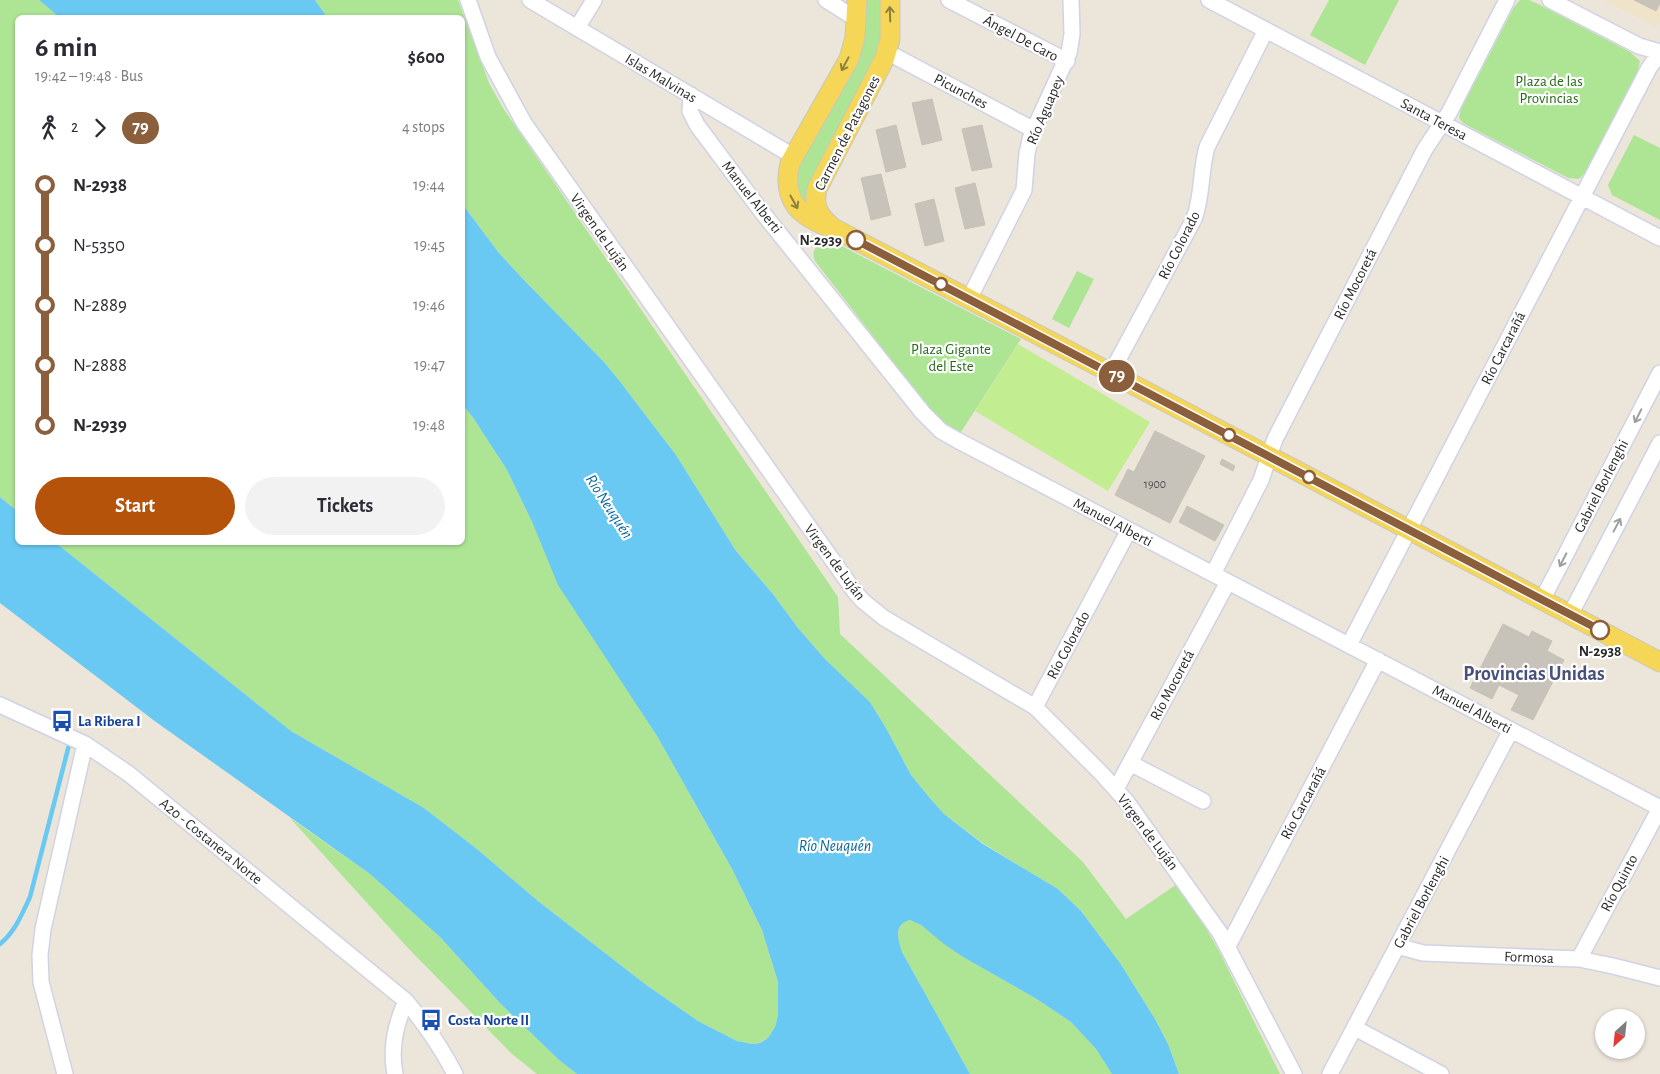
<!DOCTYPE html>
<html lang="en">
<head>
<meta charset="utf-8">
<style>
  body { margin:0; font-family:"Alegreya Sans",sans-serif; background:#f2f2f3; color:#2b2b33; height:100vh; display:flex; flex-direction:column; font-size:19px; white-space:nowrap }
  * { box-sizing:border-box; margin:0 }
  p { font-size:16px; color:#7c7c81 }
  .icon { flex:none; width:28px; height:28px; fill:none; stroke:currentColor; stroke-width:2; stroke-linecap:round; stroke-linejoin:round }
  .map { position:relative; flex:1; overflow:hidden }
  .details { position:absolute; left:15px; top:15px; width:450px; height:530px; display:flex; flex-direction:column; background:#fff; border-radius:8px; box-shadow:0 1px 4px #0004 }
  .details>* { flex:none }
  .badge { padding:0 10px; border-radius:16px; font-size:18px; line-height:32px }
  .needle { width:32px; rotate:207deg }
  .controls { position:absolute; left:1595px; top:1009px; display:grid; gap:10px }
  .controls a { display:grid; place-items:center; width:50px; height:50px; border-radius:50%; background:#fff; box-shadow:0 1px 4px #0004; font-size:25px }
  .map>.badge { position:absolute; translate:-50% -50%; box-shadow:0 0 0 2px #fff }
  .legs { display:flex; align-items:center; gap:8px; height:55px; padding:0 20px; font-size:16px }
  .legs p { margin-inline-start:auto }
  .summary { display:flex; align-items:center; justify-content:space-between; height:85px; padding:0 20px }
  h1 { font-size:28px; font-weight:600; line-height:38px }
  .button { display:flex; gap:10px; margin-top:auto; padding:10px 20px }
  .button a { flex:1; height:58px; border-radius:30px; background:#b45309; color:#fff; font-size:20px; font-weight:600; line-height:58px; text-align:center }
  .button a+a { background:#f2f2f3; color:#2b2b33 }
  ul { padding:0 20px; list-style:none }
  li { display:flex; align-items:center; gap:18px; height:60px; font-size:19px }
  li i { display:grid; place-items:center; width:8px; height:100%; margin:0 6px; background:currentColor }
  li i::after { content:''; width:12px; height:12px; margin:-6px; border:4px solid; border-radius:50%; background:#fff }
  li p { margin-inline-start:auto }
  li:first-child i { background:linear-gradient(#0000 50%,currentColor 0) }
  li:last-child i { background:linear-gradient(currentColor 50%,#0000 0) }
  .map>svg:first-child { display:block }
  .education { fill:#efe4c9 }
  .green { fill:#ade595 }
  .pitch { fill:#c2ed90 }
  .water { fill:#69c9f3 }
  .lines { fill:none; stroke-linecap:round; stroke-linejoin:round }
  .stream { stroke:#69c9f3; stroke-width:4.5 }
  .building { fill:#c7c2ba; stroke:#c8c1b4 }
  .minor-casing { stroke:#d0d3e3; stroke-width:18 }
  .major-casing { stroke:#c7c7c7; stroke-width:21 }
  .minor { stroke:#fff; stroke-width:15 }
  .major { stroke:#f5d656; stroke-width:19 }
  .oneway { stroke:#8f8040 }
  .oneway2 { stroke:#9f9f9f }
  .line-1-casing { stroke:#fff; stroke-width:11 }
  .line-1 { stroke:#8b5e3c; stroke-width:8 }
  .stop-1-dot { fill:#fff; stroke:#8b5e3c; stroke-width:2.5 }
  .labels { text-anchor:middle; stroke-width:4.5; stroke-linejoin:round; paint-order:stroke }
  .number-label { font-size:12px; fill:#504f4d }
  .street-label { font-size:15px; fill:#292929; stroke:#fff }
  .park-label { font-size:15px; fill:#256917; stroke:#fff }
  .stop-label { font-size:15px; font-weight:bold; fill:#292929; stroke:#fff; text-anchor:end }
  .transit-label { font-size:15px; font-weight:bold; fill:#164399; stroke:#fff; text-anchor:start }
  .water-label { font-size:16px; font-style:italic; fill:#08669e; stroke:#fff }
  .district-label { font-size:20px; font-weight:bold; fill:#48507c; stroke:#fff }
</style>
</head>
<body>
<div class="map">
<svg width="1660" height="1074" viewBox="0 0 1660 1074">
  <rect width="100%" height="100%" fill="#ece5da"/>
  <!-- education -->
  <path class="education" d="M1603,0H1660V24L1654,26Z"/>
  <!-- green -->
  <path class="green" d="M0,0H39L59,17L18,18L17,511L0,497Z
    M315,0H458L489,83L503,108L838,597L840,634L1083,862L1126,919L1177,884L1203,923L1219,951L1280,1074H1179L1168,1044L1155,1019L1120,963L1081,911L1058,889L984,844L944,814L929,797L911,775L886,728L870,702L825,659L798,628L773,594L736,551L676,455L618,379L604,362L523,279L499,253L463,205L462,18L327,17Z
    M865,0H883V43L809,209L801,200L794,176L863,40L865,32Z
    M1329,0H1399L1365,65L1310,35Z
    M1520,0H1529L1538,4L1630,52L1640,61L1637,75L1587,171L1579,179L1568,178L1474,129L1463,123L1459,118L1461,109L1514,7Z
    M1634,135L1660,148V220L1612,195L1608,185Z
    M829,241L834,242L1021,339L961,432L941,422L934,415L815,261C810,250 818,242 829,241Z
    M1077,271L1094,279L1069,328L1052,319Z
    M463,405L474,419L507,470L533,524L610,663L657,736L732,869L762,930L778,982V1015L775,1027L768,1038L759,1043L752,1044L737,1041L698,1021L645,984L538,901L477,849L424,808L291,731L56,543L462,542Z
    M290,818L370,874L440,937L499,1002L559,1060L577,1074H537L512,1054L407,947Z
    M910,920L921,925L963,957L1035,998L1071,1022L1096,1049L1112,1074H970L902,952C898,940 893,924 910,920Z"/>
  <!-- pitch -->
  <path class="pitch" d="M1018,344L1150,422L1108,491L975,411Z"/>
  <!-- water -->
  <path class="water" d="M39,0H315L327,17H59Z
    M463,205L499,253L523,279L604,362L618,379L676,455L736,551L773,594L798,628L825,659L870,702L886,728L911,775L929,797L944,814L983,844L1058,889L1081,911L1120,963L1155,1019L1168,1044L1179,1074H1112L1096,1049L1071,1022L1035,998L963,957L944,944L921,925L910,920C893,924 898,940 902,952L970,1074H577L559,1060L499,1002L440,937L370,874L156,722L0,603V497L17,511L18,542L56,543L291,731L424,808L477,849L538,901L645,984L698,1021L737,1041L752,1044L760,1043L768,1038L775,1027L778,1015V982L762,930L732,869L657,736L558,585L533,524L507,470L474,419L463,405Z"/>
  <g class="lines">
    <!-- stream -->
    <path class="stream" d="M0,944C15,932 22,914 30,897L69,745"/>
  </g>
  <!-- building -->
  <path class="building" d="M1634,0H1660V3L1656,11Z
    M932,99L942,140L922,145L912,103Z
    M896,125L906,167L886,172L876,130Z
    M982,125L992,167L972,171L962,129Z
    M881,174L891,215L871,220L861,178Z
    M975,183L985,225L965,229L955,188Z
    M934,199L944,241L925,246L915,204Z
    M1155,431L1205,456L1170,523L1115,495L1128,469L1134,472Z
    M1222,459L1235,466L1233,471L1220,464Z
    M1187,506L1224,525L1215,541L1179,522Z
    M1503,624L1529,637L1532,631L1552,641L1547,651L1564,660L1533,720L1511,710L1519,695L1499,685L1492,699L1470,688Z"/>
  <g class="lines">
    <!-- minor casing -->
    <g class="minor-casing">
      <path id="minor" d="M468,0L488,57L524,123L855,592L863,601L884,618L1035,707L1102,774L1127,802L1220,933L1294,1074
        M530,0L793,156
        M826,0L856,19
        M949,0L1067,61
        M1209,0L1660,238
        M1550,0L1639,46L1660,52
        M577,28L594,0
        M887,52L1034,130
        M691,95L690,111L697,125L762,212L923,413L941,431L957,440L1660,808
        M969,299L1024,190L1027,153L1031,136L1069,53L1072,34L1071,0
        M1111,373L1194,219C1203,195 1200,171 1207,147L1266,30
        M1213,574L1261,480L1275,439L1425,149L1449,113L1507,0
        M1542,600L1660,373
        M1570,615L1660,443
        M1349,645L1649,68L1660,53
        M0,705L85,744L129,774L406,1001C425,1024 441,1047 455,1074
        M1035,707L1129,530
        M1130,763L1203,801
        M1116,789L1228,582
        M1228,946L1378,660
        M1397,946L1423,953L1579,959L1613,966L1660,978
        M1579,959L1660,808
        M1355,1028L1441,1074
        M65,1074L41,982L40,955L43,929L85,744
        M395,1074C390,1048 395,1025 406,1001
        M1330,1074L1511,730"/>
    </g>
    <!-- major casing -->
    <g class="major-casing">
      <path id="major" d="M857,0L855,37L849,59L790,163C781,202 801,218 835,229L1111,373L1660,662
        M832,227C819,216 813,207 817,189L884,60L890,40V0"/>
    </g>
    <!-- minor -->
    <use href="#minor" class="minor"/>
    <!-- major -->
    <use href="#major" class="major"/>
  </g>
  <!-- one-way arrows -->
  <defs><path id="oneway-shaft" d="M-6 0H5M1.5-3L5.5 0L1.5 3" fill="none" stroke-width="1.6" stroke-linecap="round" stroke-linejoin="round" transform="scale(1.25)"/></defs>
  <g class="oneway">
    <use href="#oneway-shaft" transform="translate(890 14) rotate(-92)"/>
    <use href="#oneway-shaft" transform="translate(845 64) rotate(118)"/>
    <use href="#oneway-shaft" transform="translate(794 202) rotate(61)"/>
  </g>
  <g class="oneway2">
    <use href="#oneway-shaft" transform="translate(1638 416) rotate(117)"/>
    <use href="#oneway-shaft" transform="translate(1617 525) rotate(-62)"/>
    <use href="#oneway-shaft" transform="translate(1563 560) rotate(117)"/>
  </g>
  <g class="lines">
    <!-- line-1 casing -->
    <g class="line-1-casing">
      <path id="line-1" d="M856,240L1600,630"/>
    </g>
    <!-- line-1 -->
    <use href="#line-1" class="line-1"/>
  </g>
  <!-- icons -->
  <defs>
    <g id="bus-bare" transform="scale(1.725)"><path d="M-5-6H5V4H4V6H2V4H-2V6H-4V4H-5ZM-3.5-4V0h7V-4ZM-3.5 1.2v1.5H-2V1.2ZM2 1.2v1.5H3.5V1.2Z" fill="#1a4fb4" stroke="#fff" stroke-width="2.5" paint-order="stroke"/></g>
  </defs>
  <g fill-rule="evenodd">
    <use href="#bus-bare" x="62" y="721"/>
    <use href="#bus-bare" x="431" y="1020"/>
  </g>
  <!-- markers -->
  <g class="stop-1-dot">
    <circle cx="856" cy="240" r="9"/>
    <circle cx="941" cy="284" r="6"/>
    <circle cx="1229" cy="435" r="6"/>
    <circle cx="1309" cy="477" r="6"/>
    <circle cx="1600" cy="630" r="9"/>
  </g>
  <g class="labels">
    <!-- number labels -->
    <g class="number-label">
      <text x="1155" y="488">1900</text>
    </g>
    <!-- street labels -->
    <g class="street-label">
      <text transform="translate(1021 38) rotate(28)" y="5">Ángel De Caro</text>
      <text transform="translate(661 78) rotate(31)" y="5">Islas Malvinas</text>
      <text transform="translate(961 91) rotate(28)" y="5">Picunches</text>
      <text transform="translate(1045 110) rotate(-67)" y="5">Río Aguapey</text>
      <text transform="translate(1434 119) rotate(28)" y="5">Santa Teresa</text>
      <text transform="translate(847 133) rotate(-63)" y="5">Carmen de Patagones</text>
      <text transform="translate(752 197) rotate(52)" y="5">Manuel Alberti</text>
      <text transform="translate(600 232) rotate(55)" y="5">Virgen de Luján</text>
      <text transform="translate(1179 245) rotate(-63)" y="5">Río Colorado</text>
      <text transform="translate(1355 284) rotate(-63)" y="5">Río Mocoretá</text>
      <text transform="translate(1503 348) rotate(-63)" y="5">Río Carcarañá</text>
      <text transform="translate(1601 486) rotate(-63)" y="5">Gabriel Borlenghi</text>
      <text transform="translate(1113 522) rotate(28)" y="5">Manuel Alberti</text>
      <text transform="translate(835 562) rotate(53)" y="5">Virgen de Luján</text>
      <text transform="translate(1068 645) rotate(-62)" y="5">Río Colorado</text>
      <text transform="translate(1172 685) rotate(-62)" y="5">Río Mocoretá</text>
      <text transform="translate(1472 709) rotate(28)" y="5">Manuel Alberti</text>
      <text transform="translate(1303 803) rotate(-62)" y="5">Río Carcarañá</text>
      <text transform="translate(1148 832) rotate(53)" y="5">Virgen de Luján</text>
      <text transform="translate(211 841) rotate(39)" y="5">A20 - Costanera Norte</text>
      <text transform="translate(1619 883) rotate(-62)" y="5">Río Quinto</text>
      <text transform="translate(1421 902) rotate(-62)" y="5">Gabriel Borlenghi</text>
      <text transform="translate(1529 957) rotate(2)" y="5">Formosa</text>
    </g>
    <!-- park labels -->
    <g class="park-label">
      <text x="1549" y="86">Plaza de las<tspan x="1549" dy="17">Provincias</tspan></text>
      <text x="951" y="354">Plaza Gigante<tspan x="951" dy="17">del Este</tspan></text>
    </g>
    <!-- stop labels -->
    <g class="stop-label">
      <text x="842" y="245">N-2939</text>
      <text x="1600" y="656" text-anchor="middle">N-2938</text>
    </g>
    <!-- transit labels -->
    <g class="transit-label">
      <text x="78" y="726">La Ribera I</text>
      <text x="448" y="1025">Costa Norte II</text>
    </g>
    <!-- water labels -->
    <g class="water-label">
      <text transform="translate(610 506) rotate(57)" y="6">Río Neuquén</text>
      <text x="835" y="851">Río Neuquén</text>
    </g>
    <!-- district labels -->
    <g class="district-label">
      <text x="1534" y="680">Provincias Unidas</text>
    </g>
  </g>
</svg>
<div class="controls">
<a><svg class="needle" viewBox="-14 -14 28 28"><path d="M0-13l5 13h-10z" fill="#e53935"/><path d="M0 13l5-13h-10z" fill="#7c7c81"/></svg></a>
</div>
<b class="badge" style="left:1117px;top:376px;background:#8b5e3c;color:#fff">79</b>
<section class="details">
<div class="summary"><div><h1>6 min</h1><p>19:42 – 19:48 · Bus</p></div><b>$600</b></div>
<div class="legs"><svg class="icon" aria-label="walk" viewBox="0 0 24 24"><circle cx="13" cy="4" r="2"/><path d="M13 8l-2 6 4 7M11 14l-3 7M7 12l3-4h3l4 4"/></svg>2<svg class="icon" aria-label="forward" viewBox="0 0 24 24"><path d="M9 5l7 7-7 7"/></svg><b class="badge" style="background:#8b5e3c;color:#fff">79</b><p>4 stops</p></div>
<ul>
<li><i style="color:#8b5e3c"></i><b>N-2938</b><p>19:44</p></li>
<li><i style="color:#8b5e3c"></i><span>N-5350</span><p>19:45</p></li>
<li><i style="color:#8b5e3c"></i><span>N-2889</span><p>19:46</p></li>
<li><i style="color:#8b5e3c"></i><span>N-2888</span><p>19:47</p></li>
<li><i style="color:#8b5e3c"></i><b>N-2939</b><p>19:48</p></li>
</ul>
<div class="button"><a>Start</a><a>Tickets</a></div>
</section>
</div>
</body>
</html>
